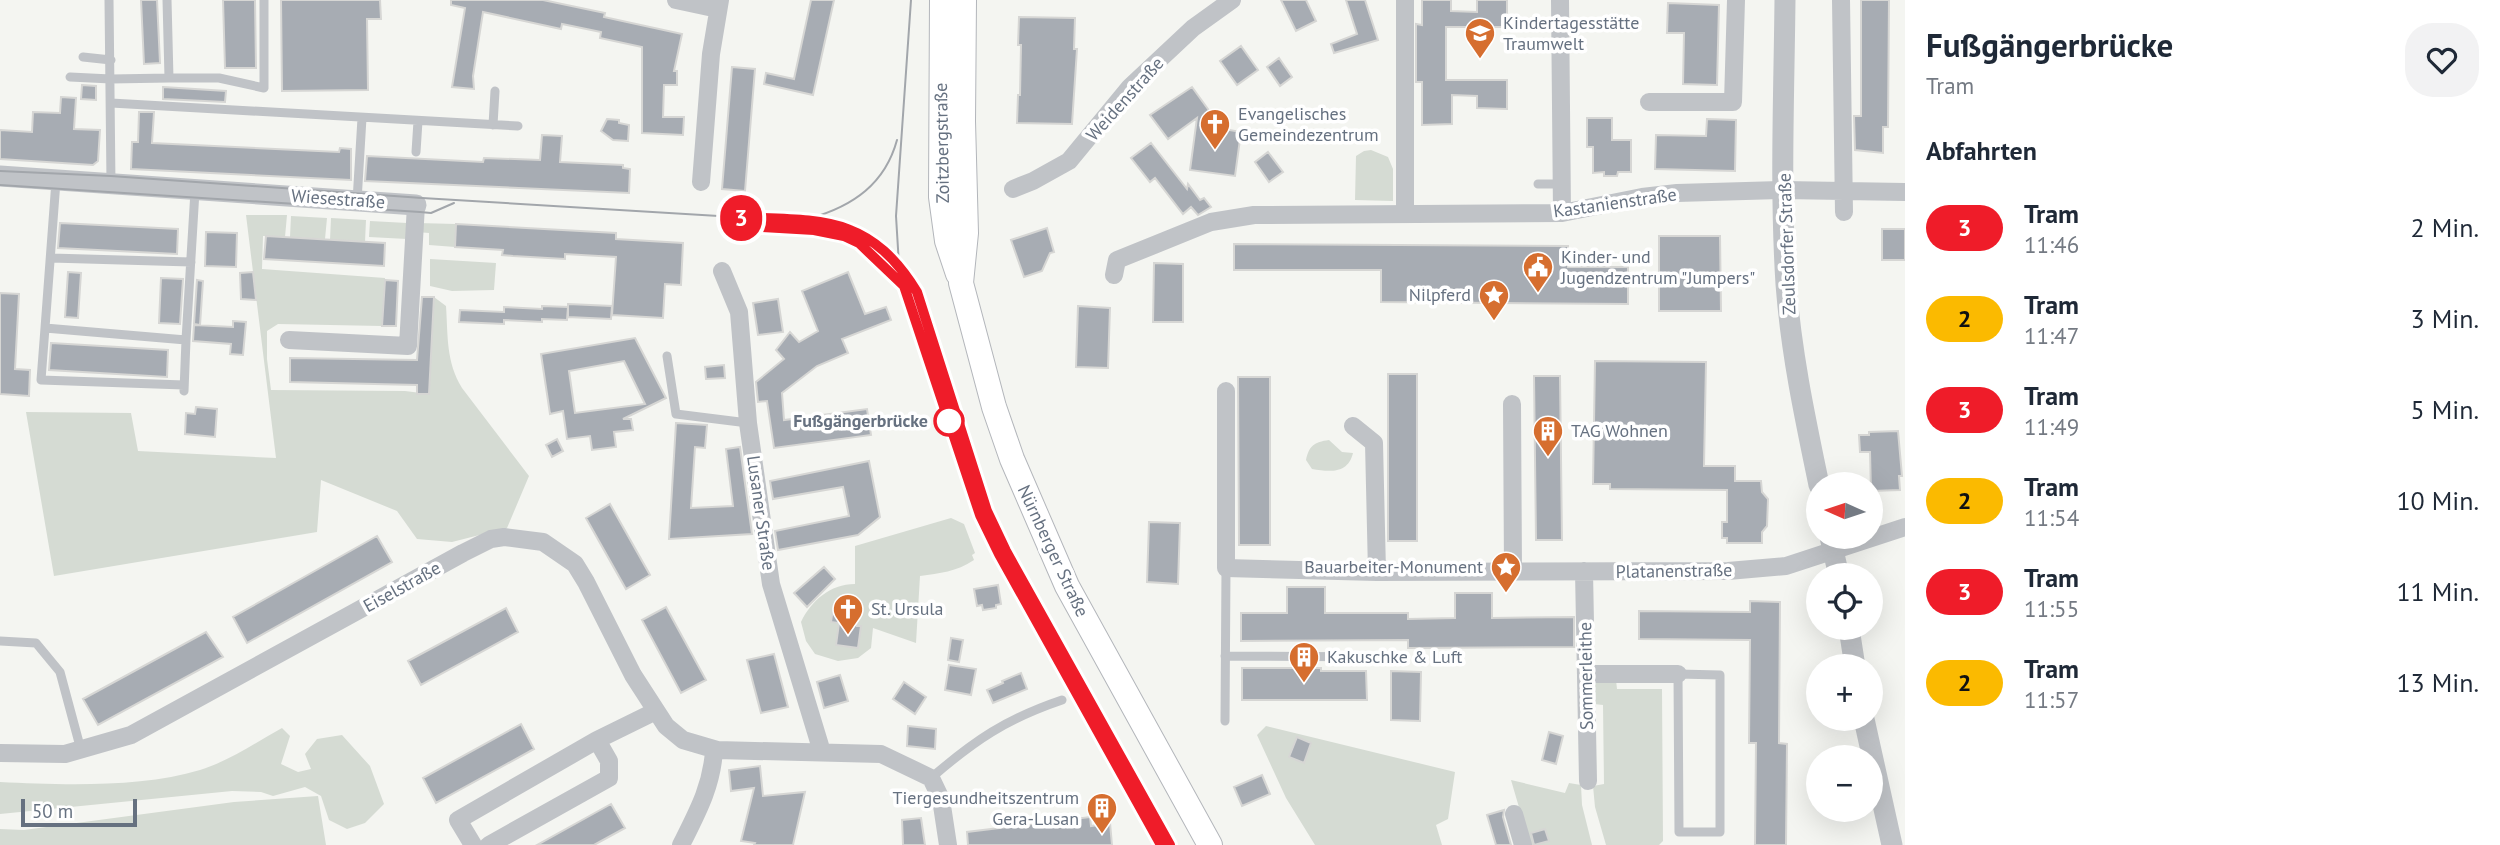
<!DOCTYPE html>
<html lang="de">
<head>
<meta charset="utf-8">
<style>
  body { margin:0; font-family:"PT Sans",sans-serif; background:#f2f2f3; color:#1f2937; height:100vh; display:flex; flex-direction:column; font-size:26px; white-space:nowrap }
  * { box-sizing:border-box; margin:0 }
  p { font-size:23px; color:#747a83 }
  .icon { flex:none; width:38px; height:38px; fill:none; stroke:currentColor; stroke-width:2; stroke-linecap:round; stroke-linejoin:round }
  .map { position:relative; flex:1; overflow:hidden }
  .panel { display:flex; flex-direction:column; background:#fff; width:595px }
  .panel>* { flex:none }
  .badge { padding:0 14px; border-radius:23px; font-size:24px; line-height:46px }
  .needle { width:46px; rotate:273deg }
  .buttons { position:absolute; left:1806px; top:472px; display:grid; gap:14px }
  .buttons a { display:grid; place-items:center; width:77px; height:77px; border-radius:50%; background:#fff; box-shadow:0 7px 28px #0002; font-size:35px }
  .scale { position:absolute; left:21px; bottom:18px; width:116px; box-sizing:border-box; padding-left:7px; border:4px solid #667180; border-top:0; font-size:19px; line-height:24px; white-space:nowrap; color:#667180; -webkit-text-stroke:5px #fff; paint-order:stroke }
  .map>.badge { position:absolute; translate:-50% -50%; box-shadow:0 0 0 4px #fff }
  h2 { padding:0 21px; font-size:26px; line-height:63px }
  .round { display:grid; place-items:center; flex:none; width:74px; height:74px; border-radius:28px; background:#f2f2f3 }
  .head { display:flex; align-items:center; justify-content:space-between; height:119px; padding:0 21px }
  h1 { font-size:33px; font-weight:600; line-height:52px }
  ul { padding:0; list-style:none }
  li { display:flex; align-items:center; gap:21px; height:91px; padding:0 21px }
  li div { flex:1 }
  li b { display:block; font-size:26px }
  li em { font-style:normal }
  li .badge { min-width:77px; font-weight:700; text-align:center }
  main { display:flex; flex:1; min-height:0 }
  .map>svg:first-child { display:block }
  .green { fill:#d5dbd3 }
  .building { fill:#a7acb3; stroke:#d6d6d4; stroke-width:2; fill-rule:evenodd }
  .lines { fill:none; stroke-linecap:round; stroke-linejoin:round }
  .secondary-casing { stroke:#b3b6bb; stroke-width:26 }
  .service { stroke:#c0c3c7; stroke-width:9 }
  .minor { stroke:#c0c3c7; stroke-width:18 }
  .tertiary { stroke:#c0c3c7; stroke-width:21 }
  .secondary { stroke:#fff; stroke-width:24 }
  .tram { stroke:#a2a6ab; stroke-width:2 }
  .line-casing { stroke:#fff; stroke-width:16 }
  .line { stroke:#ef1c29; stroke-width:10 }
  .stop-dot { fill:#fff; stroke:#ef1c29; stroke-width:3.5 }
  .labels { text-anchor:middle; stroke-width:7; stroke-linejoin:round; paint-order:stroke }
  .poi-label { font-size:18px; fill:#667180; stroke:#fff; text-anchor:start }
  .street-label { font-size:18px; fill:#667180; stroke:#fff }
  .stop-label { font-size:18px; font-weight:bold; fill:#667180; stroke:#fff; text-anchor:end }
</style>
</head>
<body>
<main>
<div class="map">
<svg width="1905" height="845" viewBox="0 0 1905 845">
  <rect width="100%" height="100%" fill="#f4f5f1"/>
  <!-- green -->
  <path class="green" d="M1371,150L1388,157L1393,169V201L1355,200L1356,156L1364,151Z
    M246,215H287L285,237L263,236L262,269L385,278L382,326L278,324L267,331V359L271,390L405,391L429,394L434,297L446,306C448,336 446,362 462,388L529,476L507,528L452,542L417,539L397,511L321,480L317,532L54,576L26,412L131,413L138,451L276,458Z
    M291,216L327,218L325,239L290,237Z
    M331,218L366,220L365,242L330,240Z
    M370,221L407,223V239L369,237Z
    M418,223L456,224L455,247L429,245V233L417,232Z
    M430,259L496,263L494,290L452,291L430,286Z
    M1329,440L1342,452L1353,453C1348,474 1330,472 1312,469L1306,460C1309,446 1314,442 1329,440Z
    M951,518L964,524L975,553L972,555L974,560C956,572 940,573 920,576L916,643L873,628L871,648L858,658L838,661L815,654L806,641L801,622C811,601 830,584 855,584V546Z
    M1616,680L1617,689H1662L1663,841L1659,845H1606L1595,807L1593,786L1604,784L1603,705L1594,704V682Z
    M1266,726L1455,772L1448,819L1436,825L1442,845H1315L1286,798L1257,735Z
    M282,728L290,736L281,764L298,772L311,769L305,754L317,739L342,735L370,766L384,804L365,823L347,829L329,820L321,796L305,787L273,796L261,792L232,791L0,814V782C61,785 141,788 200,770C229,761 255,743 282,728Z
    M1511,780L1565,793L1569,783L1581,785L1582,805L1592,845H1530Z
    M318,796L326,845H0V829L24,830L234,802Z"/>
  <!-- building -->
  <path class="building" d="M141,0H157L160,63L144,64Z
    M223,0H255L256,68H225Z
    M281,0H380L381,19H367L368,90L282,91Z
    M451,0H543L605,13L604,17L682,34L674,71H677V85H664L663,117H684L683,135L642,133V47L600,38L601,32L562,24L561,29L483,12L473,76L474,89L452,87L465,8L451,5Z
    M811,0H834L813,95L764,84L766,73L794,79Z
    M1281,0H1306L1316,21L1296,31Z
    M1346,0H1365L1378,40L1334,53L1331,44L1357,34Z
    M1422,0H1451V11L1477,12V0H1507V27H1446V80H1507V109L1477,108V96L1452,95V124L1422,125V82H1416V24L1422,25Z
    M1861,0H1889L1888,127H1883V153L1855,150L1854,116H1861Z
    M1668,3L1719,5L1717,85L1683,84L1684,33H1667Z
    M1019,17L1075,18L1074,49H1077L1072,124L1017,123L1018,95H1020L1021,45H1018Z
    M1241,46L1258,70L1237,85L1220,61Z
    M1279,58L1292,77L1280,86L1267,67Z
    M732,67L755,69L745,191L722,189Z
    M82,85L96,86V100L81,99Z
    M163,87L226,91L225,102L163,99Z
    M1192,87L1213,116L1201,125L1241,132L1235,176L1190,170L1197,118L1168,139L1150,115Z
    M61,97L76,98L74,129L100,130L98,161L93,165L0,159V130L32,132L33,112L60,113Z
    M139,112H154L152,143L339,152L340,148L351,149V180L131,169L132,142H138Z
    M1587,118H1612V140H1631V172H1618L1617,176H1604V172L1593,173V147H1587Z
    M607,119L619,120V123L629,125L628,141L613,140L601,131Z
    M1707,119L1736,120L1735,171L1655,169L1656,135L1706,136Z
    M542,135L562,136L560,162L623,165V168L630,169L629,193L365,181L367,156L483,162L484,158L540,160Z
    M1151,143L1187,189L1188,184L1200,200L1204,198L1211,207L1198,215L1191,207L1183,214L1155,178L1150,182L1131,158Z
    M1268,152L1283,172L1269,182L1255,162Z
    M60,223L178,229L177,254L58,248Z
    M456,224L616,233V239L683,243L681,285L665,284L663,318L612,315L616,257L565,254V259L513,256L502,255L503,250L455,247Z
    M1047,228L1054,252L1050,253L1042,271L1024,277L1011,240Z
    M1882,229H1905V260H1882Z
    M206,232L237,233L236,267L205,266Z
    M266,236L385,243L384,266L264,259Z
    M1659,236H1720L1721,311H1659Z
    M1234,244L1568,246V267H1628V304L1381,302V270H1234Z
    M1154,263L1183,264V322H1153Z
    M68,272L81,273L78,318L65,317Z
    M253,272L256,300L241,299L240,273Z
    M848,272L865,314L886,307L891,320L842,339L848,353L817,366L782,393L784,420L867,409L871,435L774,448L767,401L758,402L756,382L784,359L776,350L790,332L799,342L818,331L802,291Z
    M161,278L183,279L180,324L159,323Z
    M197,280L203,281L200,325L194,324Z
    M385,280L398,281L396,326H382Z
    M0,293L19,294L15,369L30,370L29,396L0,394Z
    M422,297H434L429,394H417V385L290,382V358L417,360Z
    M778,299L783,332L758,335L753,303Z
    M568,304L612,306L611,319L568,317Z
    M542,306L568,307L567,320L542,319V322L504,320V324L459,322L460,310L504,312V307L542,309Z
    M1078,306L1110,308L1108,368L1076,367Z
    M233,321L246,322L243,355L230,354L231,344L193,341L194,325L233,327Z
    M635,338L666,398L623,419H631L633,430L614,432L616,447L592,450L590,436L567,439L563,411L550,414L541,354ZM624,361L645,404L575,413L569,371Z
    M51,343L168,350L167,377L49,370Z
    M1595,361L1706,362L1704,466H1735V481H1761L1762,492L1768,499L1767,526L1762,532V543H1727V538H1722V522H1727V490L1610,489V484H1593Z
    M724,365L725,378L706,379L705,367Z
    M1388,374H1417V541H1388Z
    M1534,376H1560L1562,540H1536Z
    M1238,377H1270V545H1239Z
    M196,407L217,409L215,437L185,434L186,413L195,414Z
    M676,423L707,425L705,448L695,447L691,508L733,506L726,449L740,447L752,534L669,539Z
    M1898,431L1902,476H1899L1900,490L1871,491L1870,452H1860L1859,435H1869V432Z
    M557,439L563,451L552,457L546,445Z
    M869,461L880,517L858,535L778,550L775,531L849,516L843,487L773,499L770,481Z
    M610,504L650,575L626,589L586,518Z
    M1149,522L1180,523L1178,584L1147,582Z
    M377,536L392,562L247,643L233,617Z
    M824,567L835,579L807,607L794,593Z
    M998,585L1001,604L996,605V608L983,610L982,605L977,606L974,589Z
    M1287,587H1325V613H1408V619L1455,618V593H1492V618L1574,617V647L1408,648V640L1241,641V613H1287Z
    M1750,601L1780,602L1779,743L1787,744L1786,845H1755L1756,743H1749L1750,640L1639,639V611L1750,612Z
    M850,606L855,607L859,612L857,626H861L858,648L836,645L839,623L831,622L833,608L843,609Z
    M666,607L706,680L681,693L642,620Z
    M506,608L518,632L421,685L408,661Z
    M206,632L223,657L98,725L83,699Z
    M951,638L963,640L959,662L948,660Z
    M774,654L788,707L761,713L747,660Z
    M949,665L976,669L971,695L945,690Z
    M1242,668H1321V671H1366L1367,700H1242Z
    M1391,671L1421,672L1420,721L1391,720Z
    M1021,673L1027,689L993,703L987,690L1003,683L1002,681Z
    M840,675L848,701L824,708L817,682Z
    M904,682L926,697L915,714L893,699Z
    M521,724L534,749L436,803L423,778Z
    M908,726L936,729L935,749L907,746Z
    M1549,732L1563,736L1556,764L1542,760Z
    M1297,737L1311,743L1304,763L1289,757Z
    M760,766L763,796L805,792L793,845H754L755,843L741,841L754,788L731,791L729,770Z
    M1262,775L1270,794L1242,806L1234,787Z
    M611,804L625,828L594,845H537Z
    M1504,810L1503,817L1511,845H1496L1487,815Z
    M1090,817L1091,826L1110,823L1112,845H968L967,832Z
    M921,818L925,845H903L902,820Z
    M1545,829L1549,841L1534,845L1531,833Z"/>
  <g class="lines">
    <!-- secondary casing -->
    <g class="secondary-casing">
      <path id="secondary" d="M942,0L941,197L947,241L958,274
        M964,0L963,121L966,233L961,283L994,407L1012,459L1067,586L1210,845"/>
    </g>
    <!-- service -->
    <path class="service" d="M109,0L111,183
      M83,57L111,60
      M70,77L111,79L169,78L167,0
      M169,78H219L264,88V0
      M111,103L518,126
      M493,125L495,91
      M416,152L418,121
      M56,181L45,328L186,340L195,191
      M1538,184H1561
      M357,201L362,118
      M51,258L191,262
      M45,328L41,380L184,385
      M667,356L676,414L748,423
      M184,391L186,340
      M0,641L36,643L60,672L81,750
      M1225,656L1386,657
      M1678,674L1720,675V832H1679Z
      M1225,721L1226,568
      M931,778C975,740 1006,719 1062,700"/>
    <!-- minor -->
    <path class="minor" d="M676,0L718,9
      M1560,0L1562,213
      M1841,0L1844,212
      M1649,102H1733L1736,0
      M701,182L711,54L720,0
      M1013,189L1033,181L1069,161L1130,87L1193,28L1232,0
      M1405,213V0
      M722,271L739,312L748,423L771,584L822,752
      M1114,275L1117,260L1211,222L1254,215L1562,213L1642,197L1677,193L1783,190L1905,192
      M289,340L408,346L416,205
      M1226,391V568L1377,572L1728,571L1786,566L1905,527
      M1512,404L1513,571
      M1353,426L1374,443L1377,572
      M1584,571L1588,781
      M1586,674H1678
      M0,753L65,754L131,735L463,553L491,539L504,537L543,542L575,564L586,582L633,675L666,726L683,740L717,750L881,754L931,778L941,799L948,845
      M1514,814L1523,845
      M473,845L458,820L597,740L656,711
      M489,845L609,778V761L597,740
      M681,845C697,813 712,786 714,750"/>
    <!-- tertiary -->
    <path class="tertiary" d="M1785,0C1784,95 1780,190 1786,284C1791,352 1805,418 1819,485
      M0,176L416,205
      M1830,537L1839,576
      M1849,628L1855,667
      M1864,719L1892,845"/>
    <!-- secondary -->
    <use href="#secondary" class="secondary"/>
    <!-- tram -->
    <path class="tram" d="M911,0L896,216L899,265L904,286L980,515L999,554L1161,845
      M0,171L111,176L422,198L833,223C873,236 895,256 917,292
      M0,185L420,212L431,213L454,203
      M811,218C853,206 885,184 897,140
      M849,238C870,249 886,267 902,284"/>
  </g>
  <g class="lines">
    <!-- line casing -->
    <g class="line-casing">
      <path id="line" d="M1161,845L999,554L980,515L904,286L859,243L844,236L814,230L762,227L734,217C817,221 868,212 917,292L987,511L1006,551L1170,845"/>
    </g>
    <!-- line -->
    <use href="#line" class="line"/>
  </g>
  <!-- icons -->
  <defs>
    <g id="school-pin" transform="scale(1.575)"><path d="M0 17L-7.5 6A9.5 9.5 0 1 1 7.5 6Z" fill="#d66e2f" stroke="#fff"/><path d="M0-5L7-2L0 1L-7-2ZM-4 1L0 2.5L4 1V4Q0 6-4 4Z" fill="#fff"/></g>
    <g id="church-pin" transform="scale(1.575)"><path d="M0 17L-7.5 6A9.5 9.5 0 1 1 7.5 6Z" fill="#d66e2f" stroke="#fff"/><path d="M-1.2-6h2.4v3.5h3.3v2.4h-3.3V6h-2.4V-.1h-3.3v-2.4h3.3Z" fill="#fff"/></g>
    <g id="civic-pin" transform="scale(1.575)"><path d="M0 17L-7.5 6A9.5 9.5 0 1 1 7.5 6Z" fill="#d66e2f" stroke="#fff"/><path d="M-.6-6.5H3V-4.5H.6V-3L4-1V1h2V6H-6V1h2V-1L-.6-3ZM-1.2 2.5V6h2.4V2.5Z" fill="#fff"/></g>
    <g id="sight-pin" transform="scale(1.575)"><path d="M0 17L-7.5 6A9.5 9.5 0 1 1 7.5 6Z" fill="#d66e2f" stroke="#fff"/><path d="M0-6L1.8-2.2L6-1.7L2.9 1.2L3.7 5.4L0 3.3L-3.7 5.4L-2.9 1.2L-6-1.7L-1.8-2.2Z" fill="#fff"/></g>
    <g id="building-pin" transform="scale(1.575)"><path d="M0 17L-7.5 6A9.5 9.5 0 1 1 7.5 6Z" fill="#d66e2f" stroke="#fff"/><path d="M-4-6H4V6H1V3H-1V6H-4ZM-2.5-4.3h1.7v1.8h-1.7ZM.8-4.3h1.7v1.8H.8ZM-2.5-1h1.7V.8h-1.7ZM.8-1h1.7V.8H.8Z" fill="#fff"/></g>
  </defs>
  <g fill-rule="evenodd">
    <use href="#school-pin" x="1480" y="33"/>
    <use href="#church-pin" x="1215" y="124"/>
    <use href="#civic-pin" x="1538" y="267"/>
    <use href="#sight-pin" x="1494" y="295"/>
    <use href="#building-pin" x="1548" y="431"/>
    <use href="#sight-pin" x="1506" y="567"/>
    <use href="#church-pin" x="848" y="609"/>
    <use href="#building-pin" x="1304" y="657"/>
    <use href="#building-pin" x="1102" y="808"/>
  </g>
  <!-- markers -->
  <circle class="stop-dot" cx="949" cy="421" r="14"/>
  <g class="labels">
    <!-- poi labels -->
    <g class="poi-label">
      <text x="1503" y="29">Kindertagesstätte<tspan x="1503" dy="21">Traumwelt</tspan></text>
      <text x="1238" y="120">Evangelisches<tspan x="1238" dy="21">Gemeindezentrum</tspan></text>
      <text x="1561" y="263">Kinder- und<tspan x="1561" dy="21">Jugendzentrum "Jumpers"</tspan></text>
      <text x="1471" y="301" text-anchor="end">Nilpferd</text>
      <text x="1571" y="437">TAG Wohnen</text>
      <text x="1483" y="573" text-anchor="end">Bauarbeiter-Monument</text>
      <text x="871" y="615">St. Ursula</text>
      <text x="1327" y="663">Kakuschke &amp; Luft</text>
      <text x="1079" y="804" text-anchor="end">Tiergesundheitszentrum<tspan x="1079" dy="21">Gera-Lusan</tspan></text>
    </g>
    <!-- street labels -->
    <g class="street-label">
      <text transform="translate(1125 99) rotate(-48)" y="6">Weidenstraße</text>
      <text transform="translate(942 143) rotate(-91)" y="6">Zoitzbergstraße</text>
      <text transform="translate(338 199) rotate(4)" y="6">Wiesestraße</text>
      <text transform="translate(1615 203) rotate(-8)" y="6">Kastanienstraße</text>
      <text transform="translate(1787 244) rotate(-92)" y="6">Zeulsdorfer Straße</text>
      <text transform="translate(761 513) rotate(82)" y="6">Lusaner Straße</text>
      <text transform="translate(1053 551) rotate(65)" y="6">Nürnberger Straße</text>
      <text transform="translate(1674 571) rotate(-1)" y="6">Platanenstraße</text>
      <text transform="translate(402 587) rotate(-29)" y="6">Eiselstraße</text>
      <text transform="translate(1586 676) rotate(-91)" y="6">Sommerleithe</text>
    </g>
    <!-- stop labels -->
    <g class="stop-label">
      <text x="928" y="427">Fußgängerbrücke</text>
    </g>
  </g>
</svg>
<div class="buttons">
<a><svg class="needle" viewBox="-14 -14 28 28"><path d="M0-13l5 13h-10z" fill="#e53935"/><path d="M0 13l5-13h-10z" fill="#747a83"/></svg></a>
<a><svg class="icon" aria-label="locate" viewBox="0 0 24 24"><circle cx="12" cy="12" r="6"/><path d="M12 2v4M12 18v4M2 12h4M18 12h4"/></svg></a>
<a>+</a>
<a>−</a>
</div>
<div class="scale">50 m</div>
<b class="badge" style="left:741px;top:218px;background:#ef1c29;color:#fff">3</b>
</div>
<section class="panel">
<div class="head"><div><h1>Fußgängerbrücke</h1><p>Tram</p></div><a class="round"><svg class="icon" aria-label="heart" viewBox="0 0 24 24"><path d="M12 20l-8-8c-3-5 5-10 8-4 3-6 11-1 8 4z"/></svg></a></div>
<h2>Abfahrten</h2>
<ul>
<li><span class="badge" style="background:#ef1c29;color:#fff">3</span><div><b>Tram</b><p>11:46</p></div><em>2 Min.</em></li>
<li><span class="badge" style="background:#fbba00;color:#111">2</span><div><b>Tram</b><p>11:47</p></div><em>3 Min.</em></li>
<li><span class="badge" style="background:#ef1c29;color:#fff">3</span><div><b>Tram</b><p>11:49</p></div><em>5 Min.</em></li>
<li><span class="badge" style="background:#fbba00;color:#111">2</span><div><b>Tram</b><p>11:54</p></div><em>10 Min.</em></li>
<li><span class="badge" style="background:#ef1c29;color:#fff">3</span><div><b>Tram</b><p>11:55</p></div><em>11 Min.</em></li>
<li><span class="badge" style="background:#fbba00;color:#111">2</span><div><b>Tram</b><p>11:57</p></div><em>13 Min.</em></li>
</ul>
</section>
</main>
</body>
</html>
